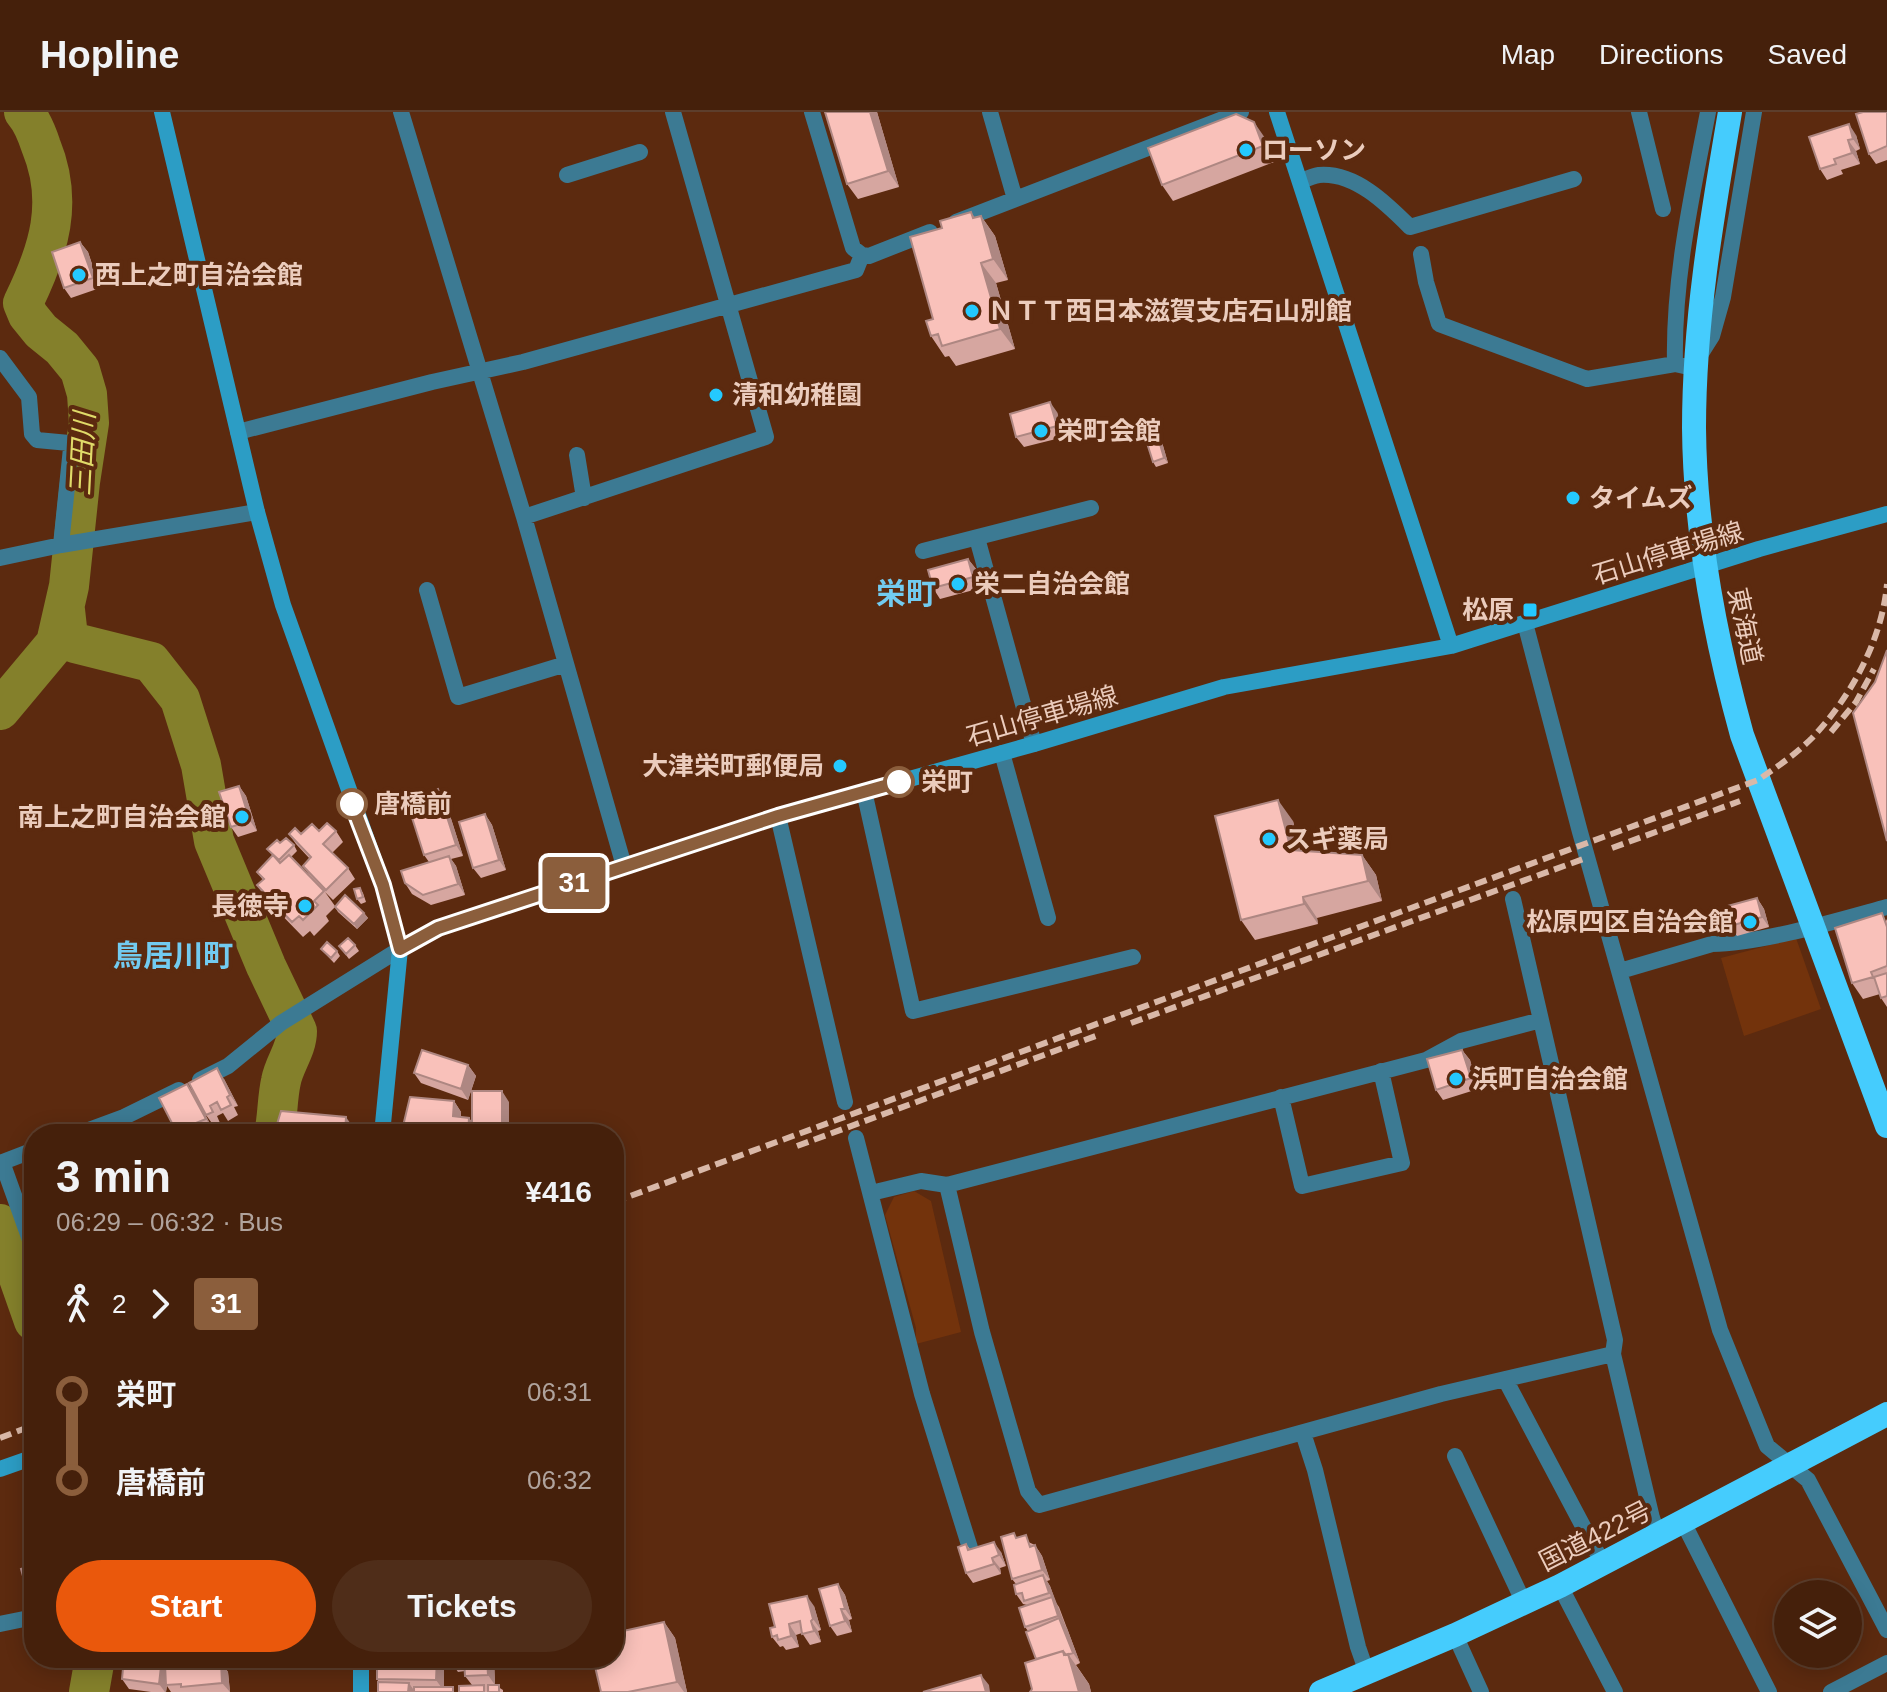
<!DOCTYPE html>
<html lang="en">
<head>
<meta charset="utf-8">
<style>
  body { margin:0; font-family:Arial,"Noto Sans JP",sans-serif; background:#4f2d19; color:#f1f3f6; height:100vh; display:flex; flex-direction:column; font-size:30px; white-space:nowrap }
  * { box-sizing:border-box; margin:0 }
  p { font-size:26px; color:#b0a39d }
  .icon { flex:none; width:44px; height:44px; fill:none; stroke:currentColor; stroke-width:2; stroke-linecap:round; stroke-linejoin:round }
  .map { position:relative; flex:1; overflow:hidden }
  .details { position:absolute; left:24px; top:1012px; width:600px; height:544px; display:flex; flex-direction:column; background:#45200b; border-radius:32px; box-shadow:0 4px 20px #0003,0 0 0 2px #5d3e2c }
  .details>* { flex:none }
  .badge { padding:0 16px; border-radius:6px; font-size:28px; line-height:52px }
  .tools { position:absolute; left:1774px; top:1468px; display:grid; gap:16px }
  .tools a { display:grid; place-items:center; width:88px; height:88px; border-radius:50%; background:#45200b; box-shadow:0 4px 20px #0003,0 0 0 2px #5d3e2c; font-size:40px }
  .map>.badge { position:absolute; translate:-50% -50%; box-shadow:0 0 0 4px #fff }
  .legs { display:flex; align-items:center; gap:12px; height:88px; padding:0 32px; font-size:26px }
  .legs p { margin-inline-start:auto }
  .head { display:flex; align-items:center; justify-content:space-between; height:136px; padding:0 32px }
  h1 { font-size:44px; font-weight:800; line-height:60px }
  .cta { display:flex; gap:16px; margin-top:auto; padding:16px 32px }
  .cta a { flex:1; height:92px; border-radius:48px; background:#ea580c; color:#fff; font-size:32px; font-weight:800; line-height:92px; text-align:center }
  .cta a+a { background:#4f2d19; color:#f1f3f6 }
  ul { padding:0 32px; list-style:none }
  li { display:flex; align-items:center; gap:28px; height:88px; font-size:30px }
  li i { display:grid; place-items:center; width:12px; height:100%; margin:0 10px; background:currentColor }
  li i::after { content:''; width:20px; height:20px; margin:-10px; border:6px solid; border-radius:50%; background:#45200b }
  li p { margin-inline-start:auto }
  li:first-child i { background:linear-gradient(#0000 50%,currentColor 0) }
  li:last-child i { background:linear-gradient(currentColor 50%,#0000 0) }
  header { display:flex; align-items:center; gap:48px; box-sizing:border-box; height:112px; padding:0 40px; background:#45200b; border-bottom:2px solid #5d3e2c }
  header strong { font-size:38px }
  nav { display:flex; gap:44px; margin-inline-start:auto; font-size:28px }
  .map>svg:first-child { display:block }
  .green { fill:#73330c }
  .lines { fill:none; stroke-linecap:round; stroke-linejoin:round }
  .river { stroke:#84802b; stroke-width:40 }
  .street { stroke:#3c7a93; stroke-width:16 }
  .secondary { stroke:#2c9dc5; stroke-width:16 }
  .highway { stroke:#45ccfd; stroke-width:24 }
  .rail { stroke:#d9b8a8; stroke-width:6; stroke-dasharray:12 6; stroke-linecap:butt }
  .wall { fill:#d6a6a0 }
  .shaded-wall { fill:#ae8782 }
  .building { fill:#f9c1ba; stroke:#ae8782; stroke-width:2 }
  .line-1-casing { stroke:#fff; stroke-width:18 }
  .line-1 { stroke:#8b5e3c; stroke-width:12 }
  .poi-dot { fill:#24c9fe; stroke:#5c2a0f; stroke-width:3 }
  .stop-1-dot { fill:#fff; stroke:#8b5e3c; stroke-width:4 }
  .labels { text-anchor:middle; stroke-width:8; stroke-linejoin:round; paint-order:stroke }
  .poi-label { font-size:26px; font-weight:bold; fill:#ebccbd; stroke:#5c2a0f; text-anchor:start }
  .street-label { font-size:26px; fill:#ebccbd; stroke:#5c2a0f }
  .stop-label { font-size:26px; font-weight:bold; fill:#ebccbd; stroke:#5c2a0f; text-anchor:start }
  .water-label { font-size:28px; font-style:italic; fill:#e0db69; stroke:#5c2a0f }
  .quarter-label { font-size:30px; font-weight:bold; fill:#72cbf0; stroke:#5c2a0f }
</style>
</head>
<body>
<header>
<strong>Hopline</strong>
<nav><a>Map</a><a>Directions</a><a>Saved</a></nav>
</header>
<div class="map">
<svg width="1887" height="1580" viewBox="0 0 1887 1580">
  <rect width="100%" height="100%" fill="#5c2a0f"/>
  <!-- green -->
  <path class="green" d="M1796,826L1821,897L1744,924L1721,846Z
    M914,1079L931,1089L961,1220L916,1232V1216L885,1103L894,1085Z"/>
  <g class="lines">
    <!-- river -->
    <path class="river" d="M65,498L68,525L75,531L151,550L180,587L201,653L214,729L266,854L297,919C297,937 284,952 281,969C277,987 278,1004 274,1022
      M0,598L56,531L69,474L80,370L89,311L87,282L80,258L62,236L41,219L28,203L23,191C49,138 64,90 41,34C37,22 32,9 24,0
      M0,1112L34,1209
      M89,1580L95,1546"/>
    <!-- street -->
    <path class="street" d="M401,0L524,405L624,754
      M812,0L853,136L862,143L869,144L930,120
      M990,0L1015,87
      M1639,0L1663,97
      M567,63L640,40
      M1301,69C1306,67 1313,64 1319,63C1355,60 1387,92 1410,115L1574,67
      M956,110L1241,0
      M1421,142L1426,170L1439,212L1587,267L1675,252
      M1700,243L1712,224L1723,185L1754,0
      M0,246L29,285L32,322L37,328L69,331L71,336L61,433
      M1693,267V256L1675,252C1673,167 1692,83 1708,0
      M238,320L432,270L523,250L845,161L856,158L862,143
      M577,343L584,386
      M524,405L766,325L673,0
      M977,426L1034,632
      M923,439L1091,396
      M0,446L61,433L257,400
      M427,478L458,585L566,552
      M1525,511L1580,720L1720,1218L1767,1334L1808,1368L1887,1518
      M1002,641L1048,806
      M864,679L913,899L1133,845
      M778,704L845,990
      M1513,787L1615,1228L1613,1242L1652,1406L1658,1423
      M1620,859L1712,832C1763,831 1836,809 1887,795
      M1541,908L1461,929L1426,948L947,1073L982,1220L1028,1379L1039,1393L1441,1282L1613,1242
      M200,968L228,954L281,911L400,837
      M1281,985L1302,1074L1402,1051L1381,959
      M78,1022L124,1005L179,978
      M856,1026L922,1282L970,1436
      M2,1050L34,1139
      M0,1051L34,1038
      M871,1081L921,1069L947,1073
      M1505,1267L1603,1452
      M1303,1321L1315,1358L1358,1535L1367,1561
      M1455,1344L1524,1491
      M1683,1410L1769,1580
      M1560,1474L1615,1580
      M0,1512L34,1505
      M1455,1523L1481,1580
      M1831,1580L1887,1551"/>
    <!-- secondary -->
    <path class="secondary" d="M162,0L257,400L283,493L383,773L400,837L382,1022
      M1277,0L1451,534
      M400,837L438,816L778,704L1034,632L1224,575L1451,534L1759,437L1887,402
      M0,1357L34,1345
      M361,1580V1546"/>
    <!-- highway -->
    <path class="highway" d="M1730,0C1712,105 1694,209 1694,316C1695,420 1714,522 1742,623L1887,1014
      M1321,1580L1455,1523L1560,1474L1887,1302"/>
    <!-- rail -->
    <path class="rail" d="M1831,620L1856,590L1874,557
      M1612,736L1740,689
      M1131,911L1586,746
      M797,1034L1101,922
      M614,1090L1758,668C1777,655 1796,642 1812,626C1851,585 1882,528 1887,472
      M0,1326L34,1313"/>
  </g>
  <!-- wall -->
  <path class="wall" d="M877,0L899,75L858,87L847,72Z
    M1887,0V48L1876,52L1869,42Z
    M1856,23L1860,37L1856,39L1860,52L1841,58L1843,62L1827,68L1820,57L1809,25Z
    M1265,26L1274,50L1173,89L1162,73Z
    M981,104L995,124L1008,168L996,171L1015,237L956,254L949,244L945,245L931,224L933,207L942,116Z
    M80,130L88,140L100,176L71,186L64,176Z
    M1057,300L1064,325L1024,335L1016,325Z
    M1157,313L1168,351L1156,355L1153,350Z
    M968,447L976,457L981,476L940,487L933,476Z
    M239,674L246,684L257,719L238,725L231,715Z
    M445,688L463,744L451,747L456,754L465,783L431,793L412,782L405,771L429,750L424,743Z
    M485,702L492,713L506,758L481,766L473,756Z
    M1293,709L1300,739L1362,743L1376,763L1382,789L1317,806L1318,812L1255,828L1241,808Z
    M319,719H336L343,730L332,741L348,756L355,767L333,788L325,780L335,794L364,801L368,806L357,817L338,800L335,795L326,804L329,809L314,824L310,819L303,825L268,789L257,773L263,768L257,760L273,744L267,737L280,731L294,733L297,739L291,745L310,764L303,754L310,747L296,732L289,722H301Z
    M360,776L363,781L366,790L361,792L357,787Z
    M1757,786L1764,797L1769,815L1737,824L1730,814Z
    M1887,807V895L1881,886L1880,882L1863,887L1852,871Z
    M355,833L359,839L349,847L339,834Z
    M321,837L337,839L340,844L334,851Z
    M1462,938L1470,948L1478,977L1443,988L1436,978Z
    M468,953L476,964L468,988L421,971L414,961Z
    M224,967L238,994L234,995L238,1003L228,1009L223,1001L217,1004L220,1011L214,1014L206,1003Z
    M195,982L213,1018L202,1022H178L176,1019Z
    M454,989L461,1000V1005L469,1006L472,1010L509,990V1022H409L406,1017Z
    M1017,1425L1035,1433L1042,1444L1050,1468L1047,1469L1050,1474L1056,1491L1059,1495L1080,1551L1076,1553L1089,1572L1091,1580H1030L1032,1577L1036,1547L1028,1519L1025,1515L1027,1493L1023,1492L1016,1482V1472L1012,1467Z
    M966,1432L970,1437L1001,1440L1006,1454L1000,1456L1001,1462L973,1471L966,1461Z
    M34,1453V1490L28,1482Z
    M838,1472L845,1483L852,1507L849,1508L852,1520L837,1524L830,1514Z
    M814,1494L821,1518L818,1519L821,1530L810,1533L802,1521L796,1523L799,1535L786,1538L783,1534L780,1535L772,1525L775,1515Z
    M664,1510L675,1526L687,1580H601Z
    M162,1546L167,1553L221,1550L228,1560L230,1580H171L167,1574L166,1580H151L129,1577L122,1567Z
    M377,1546H494L495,1573L503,1578V1580H459L472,1573L465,1564V1559L458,1560L454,1554V1555H444V1575H453L378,1580L379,1571L377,1567Z"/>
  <!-- shaded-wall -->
  <path class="shaded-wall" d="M870,0H877L899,75L888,59Z
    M1254,10L1265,26L1274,50L1263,34Z
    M1849,12L1856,23L1860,37L1853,27Z
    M1848,28L1856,39L1860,52L1852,41Z
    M971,100L985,120L981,104L995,124L1008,168L993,147Z
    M80,130L88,140L100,176L93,166Z
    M981,151L996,171L1015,237L1000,217Z
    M1050,290L1057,300L1064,325L1057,314Z
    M1153,308L1157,313L1168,351L1164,346Z
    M968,447L976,457L981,476L973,465Z
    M239,674L246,684L257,719L250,709Z
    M438,677L445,688L463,744L456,733Z
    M1278,688L1293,709L1305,759L1291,738Z
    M485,702L492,713L506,758L499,748Z
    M1362,743L1376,763L1382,789L1368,769Z
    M449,744L456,754L465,783L458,772Z
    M1303,785L1317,806L1318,812L1304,792Z
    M1757,786L1764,797L1769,815L1762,805Z
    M364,801L368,806L357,817L354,812Z
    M1462,938L1470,948L1478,977L1471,966Z
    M468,953L476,964L468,988L461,977Z
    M217,956L224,967L238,994L230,983Z
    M187,972L195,982L213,1018L206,1007Z
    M502,979L509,990V1022H502Z
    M454,989L461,1000L460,1015L453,1004Z
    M346,1005L357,1021V1022H345Z
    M469,1006L476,1016V1022H468Z
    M994,1430L1001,1440L1006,1454L999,1443Z
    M1035,1433L1042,1444L1050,1468L1042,1458Z
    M992,1446L1000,1456L1001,1462L994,1452Z
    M1043,1463L1050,1474L1066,1515L1058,1504Z
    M838,1472L845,1483L852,1507L845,1497Z
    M807,1484L814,1494L821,1518L813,1507Z
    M841,1497L849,1508L852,1520L845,1509Z
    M1059,1506L1067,1516L1080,1551L1073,1541Z
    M811,1509L818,1519L821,1530L814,1519Z
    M664,1510L675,1526L687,1580H684L677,1570Z
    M789,1512L796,1523L799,1535L791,1524Z
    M1068,1542L1089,1572L1091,1580H1079Z
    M162,1546L169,1556L166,1580H165L159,1572Z
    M437,1546L444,1555V1579L436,1568Z
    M487,1546H494L495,1573L488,1563Z
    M221,1550L228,1560L230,1580L222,1571Z
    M981,1563L989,1573L990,1580H986Z
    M409,1571L415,1580H408Z"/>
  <!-- building -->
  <path class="building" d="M825,0H870L888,59L847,72Z
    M1863,0H1887V34L1869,42L1856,2Z
    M1236,2L1254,10L1263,34L1162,73L1148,36Z
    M1849,12L1853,27L1848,28L1852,41L1834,47L1836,52L1820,57L1809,25Z
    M971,100L973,106L981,104L993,147L981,151L1000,217L942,234L938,222L931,224L926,209L933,207L910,125L942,116L940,109Z
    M80,130L93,166L64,176L52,140Z
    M1050,290L1057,314L1016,325L1010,302Z
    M1153,308L1164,346L1153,350L1141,312Z
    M968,447L973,465L933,476L928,458Z
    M1887,538V729L1853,601L1875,570Z
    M239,674L250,709L231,715L219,680Z
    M438,677L456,733L424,743L406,687Z
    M1278,688L1291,738L1362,743L1368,769L1303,785L1304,792L1241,808L1215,704Z
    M485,702L499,748L473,756L459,710Z
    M327,711L336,719L323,732L348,756L326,778L303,754L311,745L289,722L295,716L301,722L312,712L319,719Z
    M286,726L294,733L279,748L267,737L277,728L280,731Z
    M273,743L280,751L289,743L324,779L314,789L318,793L303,808L299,804L292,810L257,773L264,767L257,760Z
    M449,744L458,772L423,783L405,771L401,759Z
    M360,776L363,785L357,787L354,777Z
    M345,783L364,801L354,812L335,795Z
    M1757,786L1762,805L1730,814L1724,795Z
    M1882,801L1887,815V854L1871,860L1873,865L1852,871L1835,816Z
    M348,826L355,833L346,842L339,834Z
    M327,830L337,839L331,846L321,837Z
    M1887,861V884L1881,886L1874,865Z
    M422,938L468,953L461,977L414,961Z
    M1462,938L1471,966L1436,978L1427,947Z
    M217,956L230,983L227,985L231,993L221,998L217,990L210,994L213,1000L206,1003L189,971Z
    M187,972L206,1007L176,1019L159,986Z
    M472,979H502V1022H472Z
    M410,985L454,989L453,1004L469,1006L468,1022L406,1017L404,1010Z
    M281,999L346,1005L345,1022H274Z
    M1014,1421L1016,1426L1026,1423L1030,1435L1035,1433L1042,1458L1012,1467L1001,1425Z
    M994,1430L999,1443L992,1446L994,1452L966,1461L958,1435L966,1432L968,1438Z
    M34,1453V1480L28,1482L21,1457Z
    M1043,1463L1049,1481L1024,1489L1022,1481L1016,1482L1014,1473Z
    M838,1472L845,1497H841L845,1509L830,1514L819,1477Z
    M807,1484L813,1507L811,1509L814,1519L802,1522L800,1509L789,1512L791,1524L778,1528L777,1523L772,1525L770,1516L775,1515L769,1492Z
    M1052,1485L1058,1504L1025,1515L1019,1496Z
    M1059,1506L1073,1541L1066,1543L1063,1539L1036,1547L1026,1520Z
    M664,1510L677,1570L628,1580H601L593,1546H614V1521Z
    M1063,1539L1064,1543L1068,1542L1079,1580H1030L1032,1577L1025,1551Z
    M124,1546H162L159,1572L122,1567Z
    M377,1546H437L436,1568L377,1567Z
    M451,1546H487L488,1563L465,1564L464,1548L451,1549Z
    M221,1550L222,1571L181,1575V1572L166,1573L165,1553Z
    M981,1563L986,1580H923Z
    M378,1570L409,1571L408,1580H378Z
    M484,1573V1580H459V1574Z
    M488,1573H499V1580H488Z
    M414,1575H453V1580H414Z"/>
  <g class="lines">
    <!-- line-1 casing -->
    <g class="line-1-casing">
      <path id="line-1" d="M352,692L383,773L400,837L438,816L778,704L899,670"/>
    </g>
    <!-- line-1 -->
    <use href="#line-1" class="line-1"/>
  </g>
  <!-- markers -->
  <g class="poi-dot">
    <circle cx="1246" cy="38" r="8"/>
    <circle cx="79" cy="163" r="8"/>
    <circle cx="972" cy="199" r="8"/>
    <circle cx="716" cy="283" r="8"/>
    <circle cx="1041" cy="319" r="8"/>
    <circle cx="1573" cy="386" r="8"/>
    <circle cx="958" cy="472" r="8"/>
    <rect x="1522" y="490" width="16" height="16" rx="4"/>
    <circle cx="840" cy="654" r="8"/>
    <circle cx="242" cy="705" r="8"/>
    <circle cx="1269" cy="727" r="8"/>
    <circle cx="305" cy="794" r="8"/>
    <circle cx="1750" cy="810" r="8"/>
    <circle cx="1456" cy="967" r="8"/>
  </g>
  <g class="stop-1-dot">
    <circle cx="899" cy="670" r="14"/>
    <circle cx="352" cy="692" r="14"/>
  </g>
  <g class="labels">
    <!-- poi labels -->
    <g class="poi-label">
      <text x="1262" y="47">ローソン</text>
      <text x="95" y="172">西上之町自治会館</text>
      <text x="988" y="208">ＮＴＴ西日本滋賀支店石山別館</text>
      <text x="732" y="292">清和幼稚園</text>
      <text x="1057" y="328">栄町会館</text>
      <text x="1589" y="395">タイムズ</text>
      <text x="974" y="481">栄二自治会館</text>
      <text x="1514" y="507" text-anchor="end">松原</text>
      <text x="824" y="663" text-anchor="end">大津栄町郵便局</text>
      <text x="226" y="714" text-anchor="end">南上之町自治会館</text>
      <text x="1285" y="736">スギ薬局</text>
      <text x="289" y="803" text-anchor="end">長徳寺</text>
      <text x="1734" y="819" text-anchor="end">松原四区自治会館</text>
      <text x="1472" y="976">浜町自治会館</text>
    </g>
    <!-- street labels -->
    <g class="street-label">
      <text transform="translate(1668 441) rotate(-17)" y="9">石山停車場線</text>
      <text transform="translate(1745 514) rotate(78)" y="9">東海道</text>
      <text transform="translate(1042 604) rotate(-16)" y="9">石山停車場線</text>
      <text transform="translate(1595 1424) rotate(-27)" y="9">国道422号</text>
    </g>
    <!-- stop labels -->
    <g class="stop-label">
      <text x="921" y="679">栄町</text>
      <text x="374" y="701">唐橋前</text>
    </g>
    <!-- water labels -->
    <g class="water-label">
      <text transform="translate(82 342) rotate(-87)" y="10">三田川</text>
    </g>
    <!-- quarter labels -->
    <g class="quarter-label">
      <text x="906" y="492">栄町</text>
      <text x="173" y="854">鳥居川町</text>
    </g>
  </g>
</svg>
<div class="tools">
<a><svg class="icon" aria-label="layers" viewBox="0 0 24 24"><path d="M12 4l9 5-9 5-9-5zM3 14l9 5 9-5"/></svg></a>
</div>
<b class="badge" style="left:574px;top:771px;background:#8b5e3c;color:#fff">31</b>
<section class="details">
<div class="head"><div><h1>3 min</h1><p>06:29 – 06:32 · Bus</p></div><b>¥416</b></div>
<div class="legs"><svg class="icon" aria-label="walk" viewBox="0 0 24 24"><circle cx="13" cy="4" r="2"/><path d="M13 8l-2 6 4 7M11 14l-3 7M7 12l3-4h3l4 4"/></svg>2<svg class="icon" aria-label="forward" viewBox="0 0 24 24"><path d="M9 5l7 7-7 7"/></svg><b class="badge" style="background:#8b5e3c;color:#fff">31</b></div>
<ul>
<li><i style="color:#8b5e3c"></i><b>栄町</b><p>06:31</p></li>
<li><i style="color:#8b5e3c"></i><b>唐橋前</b><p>06:32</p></li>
</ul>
<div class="cta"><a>Start</a><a>Tickets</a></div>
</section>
</div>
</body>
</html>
